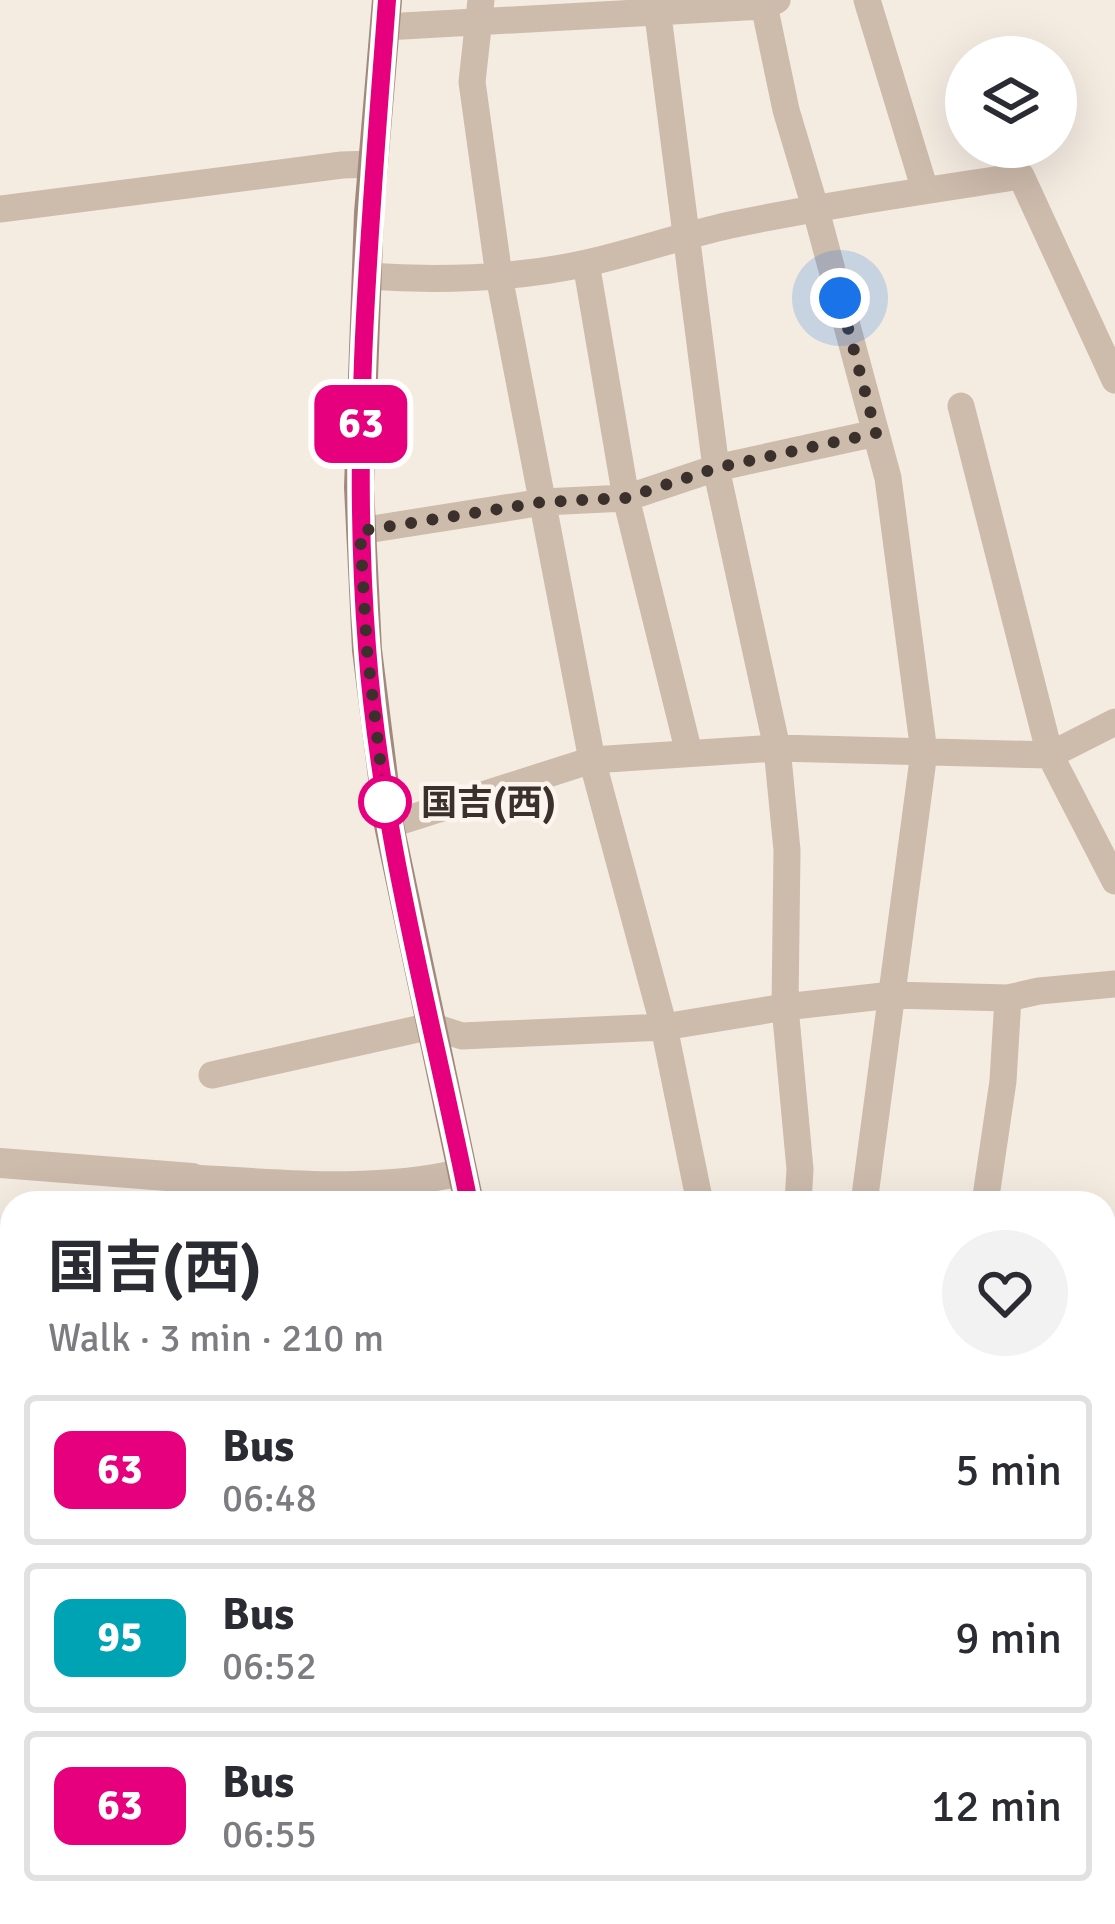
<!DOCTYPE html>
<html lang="en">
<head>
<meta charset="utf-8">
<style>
  body { margin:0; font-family:Signika,"Noto Sans JP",sans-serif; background:#f2f2f3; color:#2b2b33; height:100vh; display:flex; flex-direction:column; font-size:45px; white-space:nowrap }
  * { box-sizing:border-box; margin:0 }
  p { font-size:39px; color:#7c7c81 }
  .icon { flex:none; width:66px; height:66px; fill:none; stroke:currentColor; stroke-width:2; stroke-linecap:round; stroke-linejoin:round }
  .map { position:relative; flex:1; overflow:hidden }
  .panel { position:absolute; left:0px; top:1191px; width:1116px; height:735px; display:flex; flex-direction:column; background:#fff; border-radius:36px 36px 0 0; box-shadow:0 12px 48px #0002 }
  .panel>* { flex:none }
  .badge { padding:0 24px; border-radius:18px; font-size:42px; line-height:78px }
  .controls { position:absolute; left:945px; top:36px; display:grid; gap:24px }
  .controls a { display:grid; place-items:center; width:132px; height:132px; border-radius:50%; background:#fff; box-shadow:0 12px 48px #0002; font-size:60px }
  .you { position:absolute; width:60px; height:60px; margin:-30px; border:9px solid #fff; border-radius:50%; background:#1a73e8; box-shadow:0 0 0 18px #1a73e833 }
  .map>.badge { position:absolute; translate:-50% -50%; box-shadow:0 0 0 6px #fff }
  .round { display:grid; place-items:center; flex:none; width:126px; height:126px; border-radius:63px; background:#f2f2f3 }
  .overview { display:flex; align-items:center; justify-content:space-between; height:204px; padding:0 48px }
  h1 { font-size:57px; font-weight:700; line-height:90px }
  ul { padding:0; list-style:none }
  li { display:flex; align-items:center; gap:36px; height:150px; margin:0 24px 18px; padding:0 24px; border:6px solid #e1e1e2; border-radius:12px }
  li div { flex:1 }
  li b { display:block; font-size:45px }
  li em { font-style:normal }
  li .badge { min-width:132px; font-weight:700; text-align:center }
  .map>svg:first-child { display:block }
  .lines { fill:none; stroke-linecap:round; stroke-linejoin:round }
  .path { stroke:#b9a596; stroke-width:6; stroke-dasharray:6 6; stroke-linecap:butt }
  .minor { stroke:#cdbbac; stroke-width:27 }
  .tertiary { stroke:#cdbbac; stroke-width:30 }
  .secondary { stroke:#a18a7d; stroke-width:30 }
  .line-casing { stroke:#fff; stroke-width:27 }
  .line { stroke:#e6007e; stroke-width:18 }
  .walk { stroke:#3b302b; stroke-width:12; stroke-dasharray:0 21.6 }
  .stop-dot { fill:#fff; stroke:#e6007e; stroke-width:6 }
  .labels { text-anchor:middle; stroke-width:9; stroke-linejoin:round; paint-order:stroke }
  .stop-label { font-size:36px; font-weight:bold; fill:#3b302b; stroke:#fbf5ee; text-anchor:start }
</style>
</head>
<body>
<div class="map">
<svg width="1115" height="1924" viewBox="0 0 1115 1924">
  <rect width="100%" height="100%" fill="#f4ebe1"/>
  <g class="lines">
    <!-- path -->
    <path class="path" d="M740,1924L744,1914"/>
    <!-- minor -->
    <path class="minor" d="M481,0L472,82L499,276L592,760L664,1027L700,1203
      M656,0L716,468L777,748L787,850L785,1007L800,1169L798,1203
      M763,0L786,110L815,207L888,478L924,752L864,1203
      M867,0L925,190
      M385,27L763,6L777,0
      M0,209L342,165L373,164
      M586,263L626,498L689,753
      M366,276C439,281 515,279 587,263C635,252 681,236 730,225C826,205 924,191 1021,176L1115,380
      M961,406L1050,755L1115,881
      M360,531L543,502L626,498L716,468L876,433
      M389,825L592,760L777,748L1050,755L1115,722
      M212,1075L431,1026L462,1036L664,1027L785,1007L892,995L1008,998L1039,991L1115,984
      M193,1203L192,1178C284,1183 373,1193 463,1172
      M985,1203L1003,1081L1008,998
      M1104,1282L1115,1283
      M1104,1461H1115
      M1104,1730L1115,1732
      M0,1787L12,1776
      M877,1924L878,1914
      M1005,1924L1008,1914"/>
    <!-- tertiary -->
    <path class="tertiary" d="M0,1163L192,1178
      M822,1914L851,1924"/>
    <!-- secondary -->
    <path class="secondary" d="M387,0L369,213L359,487L367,650L389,825L469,1203
      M535,1914V1924"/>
  </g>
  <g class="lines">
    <!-- line casing -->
    <g class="line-casing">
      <path id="line" d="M387,0C371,216 350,430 367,647C381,836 432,1018 469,1203"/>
    </g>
    <!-- line -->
    <use href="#line" class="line"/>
    <!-- walk -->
    <path class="walk" d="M385,802L367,650L360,531L543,502L626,498L716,468L876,433L840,298"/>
  </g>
  <!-- markers -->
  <circle class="stop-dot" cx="385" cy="802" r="24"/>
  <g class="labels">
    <!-- stop labels -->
    <g class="stop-label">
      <text x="421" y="815">国吉(西)</text>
    </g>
  </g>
</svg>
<div class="controls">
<a><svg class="icon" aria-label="layers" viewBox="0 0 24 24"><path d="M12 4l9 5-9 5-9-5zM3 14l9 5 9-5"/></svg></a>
</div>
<div class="you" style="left:840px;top:298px"></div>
<b class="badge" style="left:361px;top:424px;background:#e6007e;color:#fff">63</b>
<section class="panel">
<div class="overview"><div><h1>国吉(西)</h1><p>Walk · 3 min · 210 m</p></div><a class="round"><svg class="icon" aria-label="heart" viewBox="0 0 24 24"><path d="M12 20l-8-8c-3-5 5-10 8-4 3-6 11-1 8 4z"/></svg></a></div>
<ul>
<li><span class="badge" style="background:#e6007e;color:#fff">63</span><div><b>Bus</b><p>06:48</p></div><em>5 min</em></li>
<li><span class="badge" style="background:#00a3b4;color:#fff">95</span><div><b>Bus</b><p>06:52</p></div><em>9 min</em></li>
<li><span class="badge" style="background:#e6007e;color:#fff">63</span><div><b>Bus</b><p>06:55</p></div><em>12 min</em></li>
</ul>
</section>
</div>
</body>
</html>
